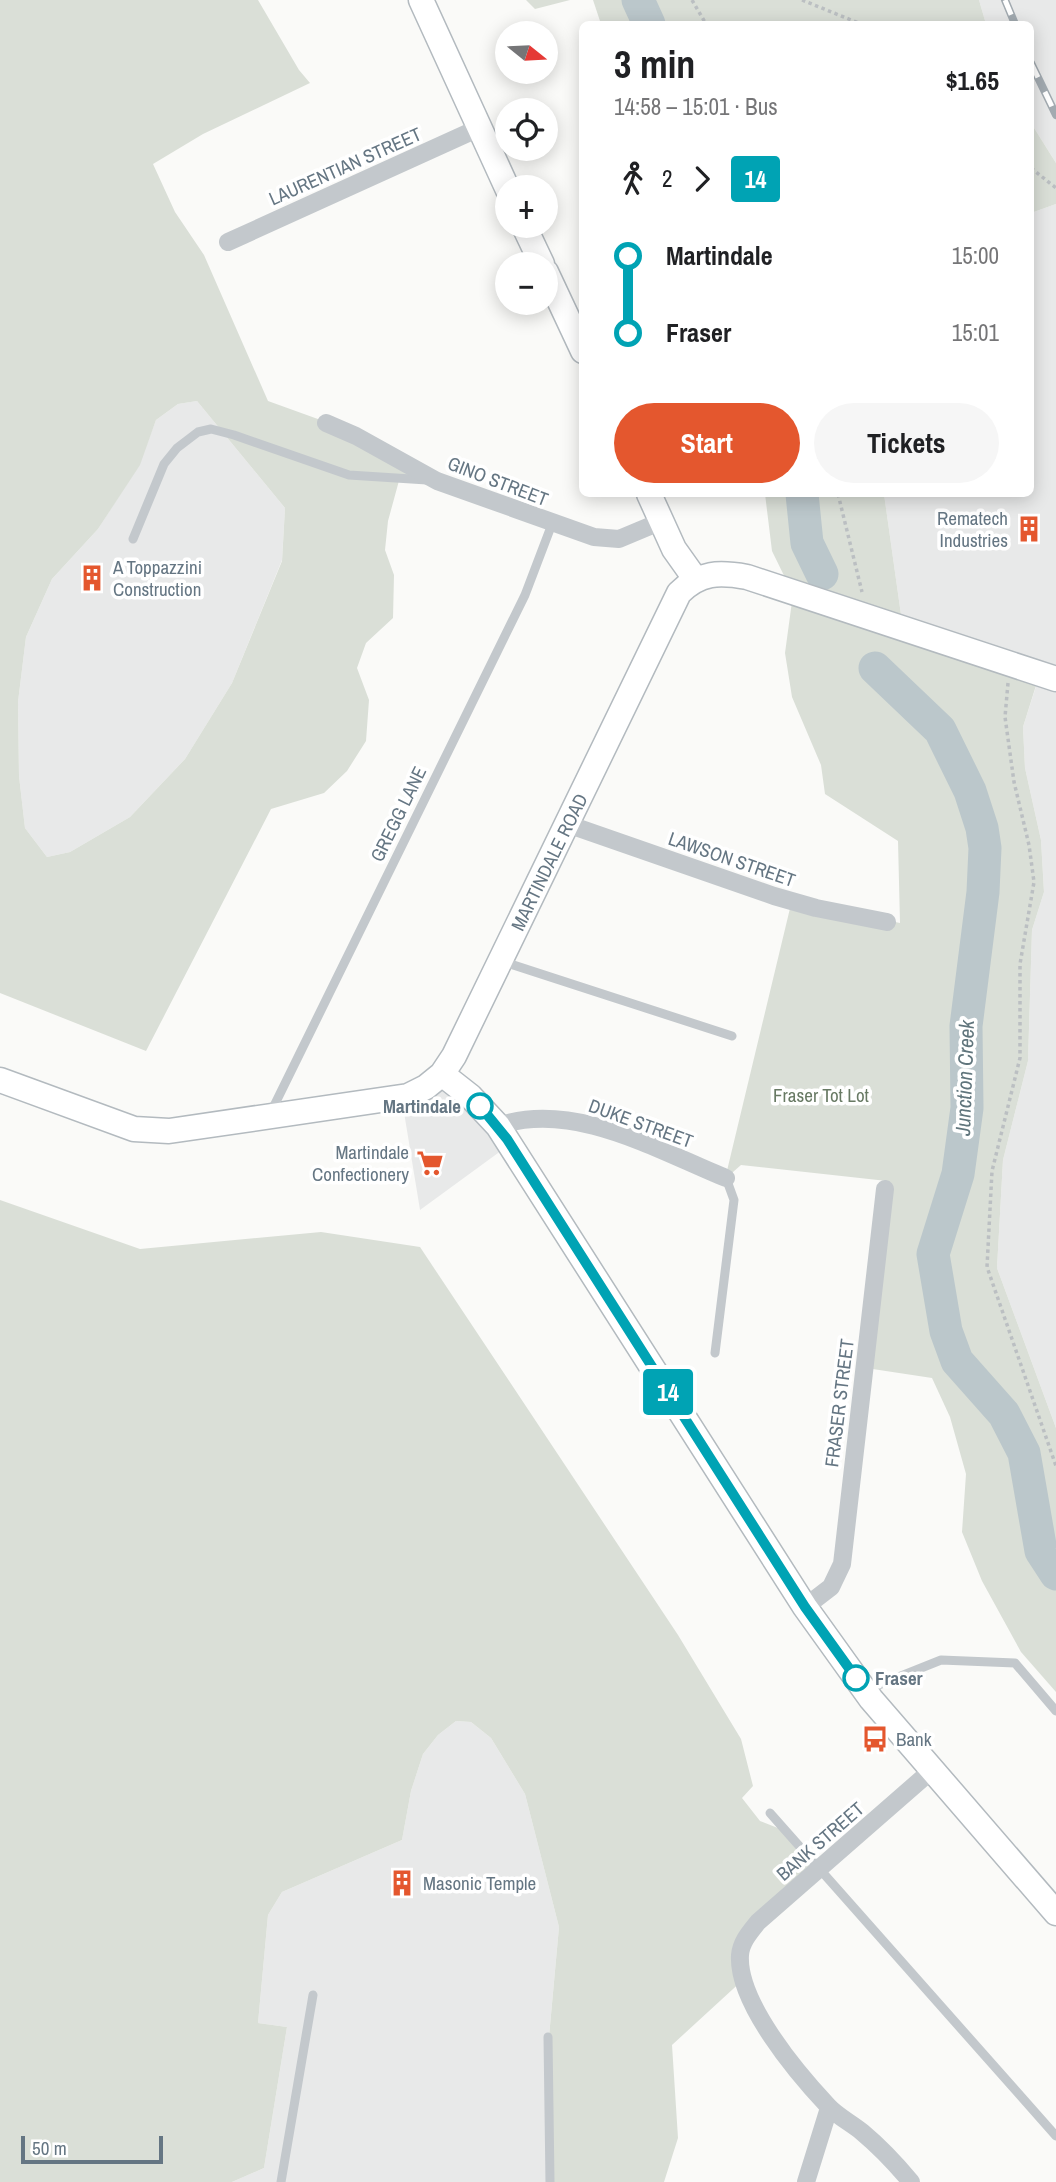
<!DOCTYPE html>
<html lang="en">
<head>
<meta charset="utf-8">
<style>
  body { margin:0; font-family:"Archivo Narrow",sans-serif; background:#f6f6f6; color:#202124; height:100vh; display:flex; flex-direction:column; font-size:26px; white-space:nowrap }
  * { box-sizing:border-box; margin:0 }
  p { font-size:23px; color:#757577 }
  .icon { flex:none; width:38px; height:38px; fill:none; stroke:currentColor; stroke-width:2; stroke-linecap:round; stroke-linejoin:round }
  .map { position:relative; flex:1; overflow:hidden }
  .side { position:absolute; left:579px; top:21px; width:455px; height:476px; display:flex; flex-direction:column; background:#fff; border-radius:10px; box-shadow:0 4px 18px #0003 }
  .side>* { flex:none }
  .badge { padding:0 14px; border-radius:5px; font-size:24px; line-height:46px }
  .needle { width:46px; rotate:108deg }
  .tools { position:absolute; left:495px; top:21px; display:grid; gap:14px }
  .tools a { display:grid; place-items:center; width:63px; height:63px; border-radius:50%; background:#fff; box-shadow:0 4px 18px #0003; font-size:35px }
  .scale { position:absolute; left:21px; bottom:18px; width:142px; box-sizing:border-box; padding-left:7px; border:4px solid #657683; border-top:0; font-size:19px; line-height:24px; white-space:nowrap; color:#657683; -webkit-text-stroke:5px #fff; paint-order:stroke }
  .map>.badge { position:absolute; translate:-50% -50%; box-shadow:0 0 0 4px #fff }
  .legs { display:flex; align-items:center; gap:10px; height:77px; padding:0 35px; font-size:23px }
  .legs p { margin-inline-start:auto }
  .overview { display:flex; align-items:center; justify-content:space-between; height:119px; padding:0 35px }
  h1 { font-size:38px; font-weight:700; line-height:52px }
  .action { display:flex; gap:14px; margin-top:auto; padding:14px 35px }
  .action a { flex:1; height:80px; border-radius:42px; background:#e4572e; color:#fff; font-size:28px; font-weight:700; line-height:80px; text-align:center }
  .action a+a { background:#f6f6f6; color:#202124 }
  ul { padding:0 35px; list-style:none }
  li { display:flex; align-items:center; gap:24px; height:77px; font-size:26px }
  li i { display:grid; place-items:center; width:10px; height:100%; margin:0 9px; background:currentColor }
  li i::after { content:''; width:18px; height:18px; margin:-9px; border:5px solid; border-radius:50%; background:#fff }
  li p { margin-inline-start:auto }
  li:first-child i { background:linear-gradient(#0000 50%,currentColor 0) }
  li:last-child i { background:linear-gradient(currentColor 50%,#0000 0) }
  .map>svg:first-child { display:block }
  .built { fill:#e8e9e9 }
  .green { fill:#dadfd7; fill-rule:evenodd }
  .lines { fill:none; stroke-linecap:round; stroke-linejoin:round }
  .river { stroke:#bbc7cb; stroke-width:33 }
  .secondary-casing { stroke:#b3babf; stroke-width:27 }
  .path { stroke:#bbbfc2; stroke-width:3.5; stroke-dasharray:3.5 3.5; stroke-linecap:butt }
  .lane { stroke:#c3c8cc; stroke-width:9 }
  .street { stroke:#c3c8cc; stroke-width:18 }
  .secondary { stroke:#fff; stroke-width:24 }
  .rail-casing { stroke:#a2aab0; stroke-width:8 }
  .rail { stroke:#fff; stroke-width:5; stroke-dasharray:16; stroke-linecap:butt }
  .line-1-casing { stroke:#fff; stroke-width:16 }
  .line-1 { stroke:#00a3b4; stroke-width:10 }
  .stop-1-dot { fill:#fff; stroke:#00a3b4; stroke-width:3.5 }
  .labels { text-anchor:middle; stroke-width:7; stroke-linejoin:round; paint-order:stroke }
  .street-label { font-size:19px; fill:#657683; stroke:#fff }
  .poi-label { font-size:19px; fill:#657683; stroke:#fff; text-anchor:start }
  .park-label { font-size:19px; fill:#687a64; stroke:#fff }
  .stop-label { font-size:19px; font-weight:bold; fill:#657683; stroke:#fff; text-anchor:end }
  .water-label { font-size:21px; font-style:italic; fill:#60757c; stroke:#fff }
</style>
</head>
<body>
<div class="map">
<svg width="1056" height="2182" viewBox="0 0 1056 2182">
  <rect width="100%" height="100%" fill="#fafaf8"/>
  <!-- built -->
  <path class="built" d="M979,0H1056V163L1031,123V24H986Z
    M1056,204V1428L997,1268L1003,1160L1028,1061L1032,930L1044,892L1041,840L1025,768L1023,727L1039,677L903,629L884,494H1031V213Z
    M197,401L285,508L282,560L232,683L185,759L130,817L70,852L47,857L25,828L19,776L18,702L26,637L52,579L98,529L139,465L156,420L178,404Z
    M443,1076L509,1145L420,1210L402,1100Z
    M456,1721L471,1722L491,1738L525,1794L559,1927L549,2037L551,2182H232L264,2168L287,2027L258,2023L268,1915L282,1892L402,1840L411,1791L423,1754L438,1735Z"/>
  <!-- green -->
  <path class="green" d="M0,0H258L299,70L310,83L203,134L153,164L175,212L204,255L268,401L340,427L437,480L400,477L388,521L385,550L394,575L393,618L366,643L357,668L369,700L366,741L347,771L324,793L271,809L146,1051L0,993ZM197,401L285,508L282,561L232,683L185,759L130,817L70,852L47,857L25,828L19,776L18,702L26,637L52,579L98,529L140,465L156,420L178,404Z
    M526,0H570L535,9Z
    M593,0H979L986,24H601Z
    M1031,123L1056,163V204L1031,213Z
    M765,494H884L903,629L1039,676L1023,727L1025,768L1041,840L1044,892L1032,930L1028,1061L1003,1160L997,1268L1056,1428V1692L1021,1652L982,1581L962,1532L966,1474L950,1417L932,1378L866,1368L887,1181L741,1165L725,1179L792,900L900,923L898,841L825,794L821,765L792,697L785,653L793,594L772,551Z
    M0,1200L140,1249L321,1232L420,1247L678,1635L741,1739L753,1786L742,1798L760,1821L788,1832L823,1869L746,1940L745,1978L672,2045L678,2138L664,2182H551L549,2037L559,1927L525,1794L491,1738L471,1722L456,1721L438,1735L423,1754L411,1791L402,1840L282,1892L268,1915L258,2023L287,2027L264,2168L232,2182H0Z"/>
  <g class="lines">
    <!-- river -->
    <path class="river" d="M638,0L649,24
      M802,494L807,543L822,574
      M875,668L940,730L970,791L982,828L985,848L983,892L966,1026L967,1108L958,1174L933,1254L946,1331L957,1361L1004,1414L1024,1453L1041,1551L1056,1574"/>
    <!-- secondary casing -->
    <g class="secondary-casing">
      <path id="secondary" d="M421,0L508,190
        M524,226L542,264
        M546,272L583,351
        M649,494L674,549L696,580
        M442,1074L470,1096L498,1126L805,1607L871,1699L1056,1913
        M0,1080L134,1129L169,1131L408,1096L426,1087L442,1074L454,1056L679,593C700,572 719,572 747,577L1056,679"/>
    </g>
    <!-- path -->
    <path class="path" d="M692,0L706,24
      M802,0L861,24
      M1031,168L1056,188
      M838,494L862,592
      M1008,683L1005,717L1014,782L1029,845L1034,882L1020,964V1058L992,1171L987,1267L1056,1466"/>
    <!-- lane -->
    <path class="lane" d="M133,539L164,464L177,448L198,432L211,429L234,435L349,475L427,480
      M504,962L732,1036
      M271,1112L525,595L552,524
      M715,1353L734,1200L726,1178
      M866,1690L941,1660L1015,1663L1056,1711
      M770,1813L1056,2136
      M548,2037L550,2182
      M281,2182L313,1995"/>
    <!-- street -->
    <path class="street" d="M228,242L479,128
      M326,423L356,436L437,481L594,537L619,539L662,521
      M567,824L774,896L816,908L887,922
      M498,1126C573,1100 657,1150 726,1178
      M805,1607L831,1587L842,1564L885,1189
      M806,2182L829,2108
      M911,2182C896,2164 880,2147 862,2132C851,2123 837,2116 828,2106C797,2073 737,2002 740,1955C741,1942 750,1932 758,1922L932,1770"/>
    <!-- secondary -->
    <use href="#secondary" class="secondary"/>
    <!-- rail casing -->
    <g class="rail-casing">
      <path id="rail" d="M1005,0L1015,24
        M1031,63L1056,115"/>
    </g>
    <!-- rail -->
    <use href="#rail" class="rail"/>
  </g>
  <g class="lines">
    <!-- line-1 casing -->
    <g class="line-1-casing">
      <path id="line-1" d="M480,1106L507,1139L805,1607L856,1678"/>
    </g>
    <!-- line-1 -->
    <use href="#line-1" class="line-1"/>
  </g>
  <!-- icons -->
  <defs>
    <g id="building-bare" transform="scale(2.1)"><path d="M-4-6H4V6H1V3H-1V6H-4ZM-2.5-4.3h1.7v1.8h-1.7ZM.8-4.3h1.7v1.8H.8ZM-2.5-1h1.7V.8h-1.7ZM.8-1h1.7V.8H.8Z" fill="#e4572e" stroke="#fff" stroke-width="2.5" paint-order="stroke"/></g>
    <g id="supermarket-bare" transform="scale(2.1)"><path d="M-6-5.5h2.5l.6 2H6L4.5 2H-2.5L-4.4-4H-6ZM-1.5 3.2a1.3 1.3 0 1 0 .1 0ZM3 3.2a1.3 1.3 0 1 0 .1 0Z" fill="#e4572e" stroke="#fff" stroke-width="2.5" paint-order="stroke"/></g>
    <g id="bus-bare" transform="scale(2.1)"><path d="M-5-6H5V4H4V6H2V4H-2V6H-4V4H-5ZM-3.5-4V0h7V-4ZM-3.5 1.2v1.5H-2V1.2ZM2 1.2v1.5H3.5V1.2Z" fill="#e4572e" stroke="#fff" stroke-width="2.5" paint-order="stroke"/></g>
  </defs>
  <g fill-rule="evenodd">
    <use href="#building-bare" x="1029" y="529"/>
    <use href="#building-bare" x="92" y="578"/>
    <use href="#supermarket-bare" x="430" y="1163"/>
    <use href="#bus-bare" x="875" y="1739"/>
    <use href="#building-bare" x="402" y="1883"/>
  </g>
  <!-- markers -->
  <g class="stop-1-dot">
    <circle cx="480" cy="1106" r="12"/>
    <circle cx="856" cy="1678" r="12"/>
  </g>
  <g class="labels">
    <!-- street labels -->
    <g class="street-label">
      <text transform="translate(345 166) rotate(-24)" y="7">LAURENTIAN STREET</text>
      <text transform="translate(498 481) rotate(21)" y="7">GINO STREET</text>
      <text transform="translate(398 814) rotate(-64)" y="7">GREGG LANE</text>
      <text transform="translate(732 859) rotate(19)" y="7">LAWSON STREET</text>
      <text transform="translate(549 862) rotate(-64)" y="7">MARTINDALE ROAD</text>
      <text transform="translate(641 1123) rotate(20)" y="7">DUKE STREET</text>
      <text transform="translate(839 1403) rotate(-83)" y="7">FRASER STREET</text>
      <text transform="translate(820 1841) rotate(-41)" y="7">BANK STREET</text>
    </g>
    <!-- poi labels -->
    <g class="poi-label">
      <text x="1008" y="525" text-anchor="end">Rematech<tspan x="1008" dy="22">Industries</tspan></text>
      <text x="113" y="574">A Toppazzini<tspan x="113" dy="22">Construction</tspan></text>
      <text x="409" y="1159" text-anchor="end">Martindale<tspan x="409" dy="22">Confectionery</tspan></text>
      <text x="896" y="1746">Bank</text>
      <text x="423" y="1890">Masonic Temple</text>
    </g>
    <!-- park labels -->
    <g class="park-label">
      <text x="821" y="1102">Fraser Tot Lot</text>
    </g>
    <!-- stop labels -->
    <g class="stop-label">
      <text x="461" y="1113">Martindale</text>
      <text x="875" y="1685" text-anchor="start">Fraser</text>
    </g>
    <!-- water labels -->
    <g class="water-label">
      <text transform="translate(965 1078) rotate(-88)" y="7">Junction Creek</text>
    </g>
  </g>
</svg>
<div class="tools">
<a><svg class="needle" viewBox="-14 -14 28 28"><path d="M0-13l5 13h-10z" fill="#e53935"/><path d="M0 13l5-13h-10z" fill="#757577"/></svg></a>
<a><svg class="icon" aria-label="locate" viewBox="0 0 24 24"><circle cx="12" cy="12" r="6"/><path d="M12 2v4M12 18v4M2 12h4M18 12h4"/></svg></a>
<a>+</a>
<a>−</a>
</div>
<div class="scale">50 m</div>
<b class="badge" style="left:668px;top:1392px;background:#00a3b4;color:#fff">14</b>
<section class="side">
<div class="overview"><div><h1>3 min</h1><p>14:58 – 15:01 · Bus</p></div><b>$1.65</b></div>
<div class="legs"><svg class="icon" aria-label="walk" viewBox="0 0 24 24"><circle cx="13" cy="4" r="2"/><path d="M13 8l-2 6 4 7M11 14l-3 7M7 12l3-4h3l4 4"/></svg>2<svg class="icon" aria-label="forward" viewBox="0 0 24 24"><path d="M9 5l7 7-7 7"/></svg><b class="badge" style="background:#00a3b4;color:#fff">14</b></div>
<ul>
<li><i style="color:#00a3b4"></i><b>Martindale</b><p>15:00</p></li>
<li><i style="color:#00a3b4"></i><b>Fraser</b><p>15:01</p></li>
</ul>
<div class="action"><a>Start</a><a>Tickets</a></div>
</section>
</div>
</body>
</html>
